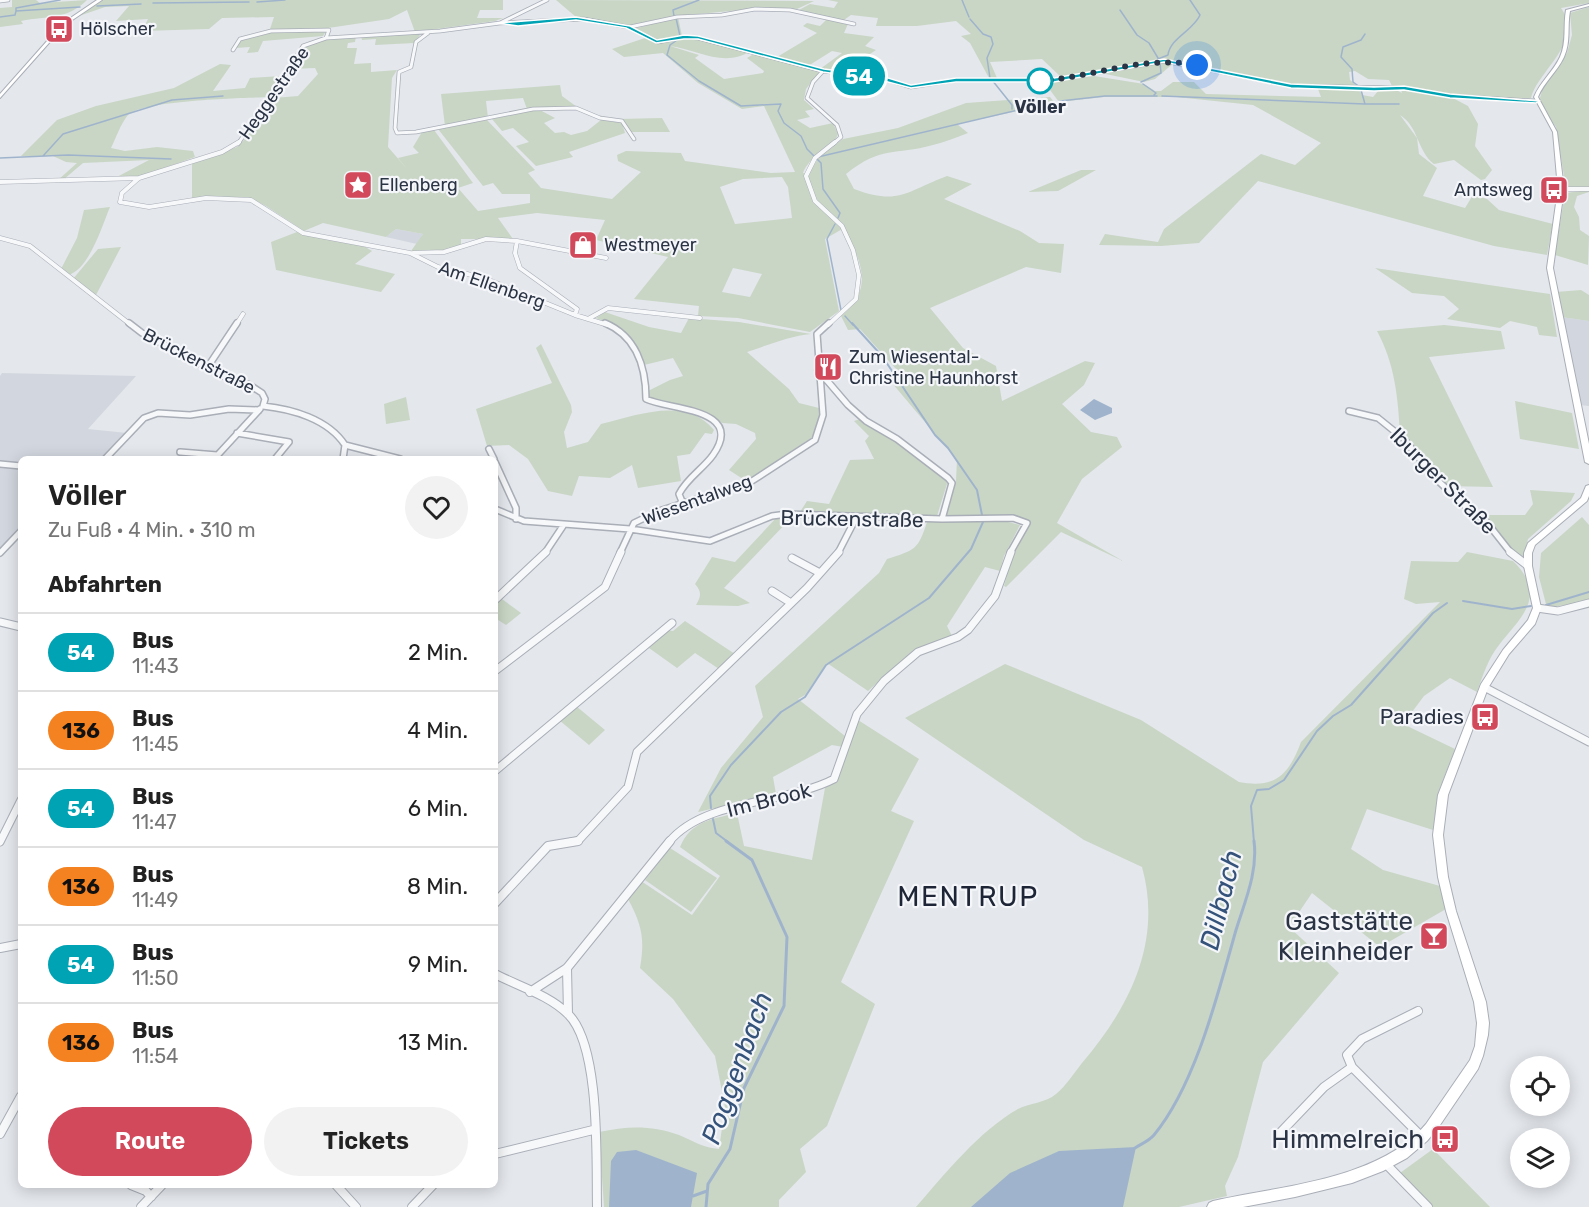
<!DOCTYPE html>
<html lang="de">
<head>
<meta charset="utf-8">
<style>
  body { margin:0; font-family:Rubik,sans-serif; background:#f2f2f2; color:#222; height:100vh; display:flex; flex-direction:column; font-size:22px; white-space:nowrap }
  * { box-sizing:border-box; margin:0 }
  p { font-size:20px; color:#767676 }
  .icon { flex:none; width:33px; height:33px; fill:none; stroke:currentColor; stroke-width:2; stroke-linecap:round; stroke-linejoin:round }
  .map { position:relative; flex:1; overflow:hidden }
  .panel { position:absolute; left:18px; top:456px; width:480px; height:732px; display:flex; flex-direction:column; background:#fff; border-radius:9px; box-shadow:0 3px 15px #0003 }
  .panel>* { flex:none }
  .badge { padding:0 12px; border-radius:20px; font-size:21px; line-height:39px }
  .buttons { position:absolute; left:1510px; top:1056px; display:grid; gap:12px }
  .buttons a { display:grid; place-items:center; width:60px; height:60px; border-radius:50%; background:#fff; box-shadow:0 3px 15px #0003; font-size:30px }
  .you { position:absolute; width:30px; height:30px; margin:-15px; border:4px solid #fff; border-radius:50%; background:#1a73e8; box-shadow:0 0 0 9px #1a73e833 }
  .map>.badge { position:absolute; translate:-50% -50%; box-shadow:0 0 0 3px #fff }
  h2 { padding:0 30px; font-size:22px; line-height:54px }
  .round { display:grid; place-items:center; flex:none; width:63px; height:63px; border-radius:32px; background:#f2f2f2 }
  .summary { display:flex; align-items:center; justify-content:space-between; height:102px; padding:0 30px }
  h1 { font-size:28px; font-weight:600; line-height:45px }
  .action { display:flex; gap:12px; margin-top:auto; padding:12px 30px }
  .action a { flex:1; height:69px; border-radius:36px; background:#d1495b; color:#fff; font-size:24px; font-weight:600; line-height:69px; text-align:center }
  .action a+a { background:#f2f2f2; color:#222 }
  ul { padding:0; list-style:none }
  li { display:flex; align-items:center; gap:18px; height:78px; padding:0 30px; border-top:2px solid #e0e0e0 }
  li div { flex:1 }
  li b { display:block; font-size:22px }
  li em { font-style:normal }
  li .badge { min-width:66px; font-weight:700; text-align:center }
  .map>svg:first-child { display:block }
  .built { fill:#d2d6de }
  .green { fill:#c9d6c5; fill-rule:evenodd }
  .water { fill:#9fb4cc }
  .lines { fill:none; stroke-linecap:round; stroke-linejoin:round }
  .stream-far2 { stroke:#9fb4cc; stroke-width:1.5 }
  .stream-far1 { stroke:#9fb4cc; stroke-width:2 }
  .stream { stroke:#9fb4cc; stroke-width:3 }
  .street-far4-casing { stroke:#a9aeb7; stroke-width:4.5 }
  .street-far3-casing { stroke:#a9aeb7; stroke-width:5 }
  .street-far2-casing { stroke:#a9aeb7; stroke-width:8 }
  .street-far1-casing { stroke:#a9aeb7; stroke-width:9 }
  .street-casing { stroke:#a9aeb7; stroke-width:10 }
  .secondary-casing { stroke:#a9aeb7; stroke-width:2 }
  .street-far4 { stroke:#f7f8fa; stroke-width:3 }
  .street-far3 { stroke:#f7f8fa; stroke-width:4 }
  .street-far2 { stroke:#f7f8fa; stroke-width:5 }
  .street-far1 { stroke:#f7f8fa; stroke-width:7 }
  .street { stroke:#f7f8fa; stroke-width:8 }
  .secondary { fill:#fff; fill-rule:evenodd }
  .line { fill:#00a3b4; stroke:#fff; stroke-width:1.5 }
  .walk { stroke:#2b3445; stroke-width:6; stroke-dasharray:0 10.8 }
  .stop-dot { fill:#fff; stroke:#00a3b4; stroke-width:3 }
  .labels { text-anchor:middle; stroke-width:4.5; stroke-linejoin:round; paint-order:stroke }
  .far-poi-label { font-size:18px; fill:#2b3445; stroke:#f4f6f9; text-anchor:start }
  .far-street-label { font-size:18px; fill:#2b3445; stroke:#f4f6f9 }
  .far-stop-label { font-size:18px; font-weight:bold; fill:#2b3445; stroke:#f4f6f9 }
  .street-label { font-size:21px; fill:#2b3445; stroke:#f4f6f9 }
  .poi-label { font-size:21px; fill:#2b3445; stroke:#f4f6f9; text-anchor:end }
  .near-poi-label { font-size:26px; fill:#2b3445; stroke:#f4f6f9; text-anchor:end }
  .near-water-label { font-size:27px; font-style:italic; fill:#34527a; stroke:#f4f6f9 }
  .near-quarter-label { font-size:28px; letter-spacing:1.5px; fill:#1d2536; stroke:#f4f6f9 }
</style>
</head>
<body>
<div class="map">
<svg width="1589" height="1207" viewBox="0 0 1589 1207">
  <rect width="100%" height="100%" fill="#e4e7ec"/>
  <!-- built -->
  <path class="built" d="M396,229L423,234L417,244L386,237Z
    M1561,317L1589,321V406L1580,405Z
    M2,373L136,376L88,429L127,433L102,459H21V527L0,549V376Z"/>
  <!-- green -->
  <path class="green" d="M12,0H36L40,3L87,0C65,21 49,15 21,21L23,24L0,27V8L12,7Z
    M103,0H503V10H480L477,18H503L495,21L415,32L407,10L389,19L328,28L323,36L263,41L258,52L247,53L250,47L235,48L239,41L269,32L274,17L222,18L209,29L142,31L148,19L116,21L129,6L105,7L79,16Z
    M556,0L814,1L797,9L753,7L752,9L676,16L631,26L576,17Z
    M828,0H1589V3L1561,8C1585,42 1538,70 1531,98L1521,99L1452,95L1392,86L1389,80L1368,79L1355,71L1349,72L1350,80L1360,88L1284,84L1182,62H1175L1155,79L1144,82L1096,72L1062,78L1042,59L990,62L997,78H989L970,43L961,36L971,34L956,21L917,26H876L878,18L851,15L841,22L848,24L844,33L874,37L865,46L876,50L841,73L820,69L842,53L832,51L808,66L777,57L817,33L803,26L807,23L820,26L826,20L797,11L810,4L834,8L838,2Z
    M1589,7V187L1566,188L1556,127L1542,108L1540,98L1544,83L1567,53L1572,35L1570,13Z
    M678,17L682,36L660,41L634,29Z
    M417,33L420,35L414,43L375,45L376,39L362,40L361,36Z
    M356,36L355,42L348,43L347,48H357L354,64L371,63V72L397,70L392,78L388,147L408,170L398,158L419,153L413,147L422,132L434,130L473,183L458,188L478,211L530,203V194H502L493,183L483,186L438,129L487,120L535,170L528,173L541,188L612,199L641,172L618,161L617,155L626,151L681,153L685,161L771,173L795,172L764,106L742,109L698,83L663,53L624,57L612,49L645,38L655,42L687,37L751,51C724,68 698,50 670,46L699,55L695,58L724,79L763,73L764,71L747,58L757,52L820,71L806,89L804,100L814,109L805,111L810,117L797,120L810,128L833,123L838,134C833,149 810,154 803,173L808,174L820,156L843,139L898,128L966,103L1050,97L1055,103L957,124L968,133C957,137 945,142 933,145C894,156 882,145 846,174L854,189C899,206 907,191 947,176L972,184L944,199L1020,231L1039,243L1064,244L1061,273L1026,267L930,308L963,348L996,366L1002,401L1085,361L1095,363L1084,385L1062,404L1091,432L1117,437L1122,447L1082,479L1057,523L1123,561L1061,532L1006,587L1004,586L1012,558L1031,522L1015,516H948L946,513L956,481L957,460L892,383L905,379L860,329L848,330L841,316C875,289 861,261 844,228L825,239L839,311L810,332L738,318L698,316L699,306L634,299L668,257L596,240L605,220L537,213L498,218L513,239H461V246L444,251H411L423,234L396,229L386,237L323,223L304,231L266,206L248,197L192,199V162L237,147L244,140L254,121L274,98L298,96L318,74L315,68L291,69L304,47L320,40ZM782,177L788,187L792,218L735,224L720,187L743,179ZM733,268L762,274L750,297L722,292Z
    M220,64L231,65L213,91L245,88L250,78L281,76L270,97C245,98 143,100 128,115C121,123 116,138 111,148L125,151L157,147L193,151L195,157L139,177L113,179L149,160L83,163L63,180H58L77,163L66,162L53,156H21L57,120L96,106L174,88Z
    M1094,76L1144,84L1155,91H1161L1173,82H1194L1206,94L1321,97L1318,89H1359L1362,95L1373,97L1379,90L1394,89L1402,93L1401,89L1449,96L1468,106L1478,124L1475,146L1492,170L1485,179L1481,180L1454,160L1434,164C1417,151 1419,127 1400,115L1417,138L1419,154L1437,168L1423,196L1465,208L1473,195L1487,199L1499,210L1553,224L1547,255L1494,246L1258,181L1199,243L1161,246L1099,245L1105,234L1158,242L1164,229L1261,154L1295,165L1321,143L1253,105L1176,97H1104L1059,102L1044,82Z
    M560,85L562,96L577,107L527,109L523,98L486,101L488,118L445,126L441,94Z
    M538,109L555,118L544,123L555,133L564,132L571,135L587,131L601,120L622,123L625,133L569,152L573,157L536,166L516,146L529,142L513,128L502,131L492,119Z
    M662,118L670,132H630L625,122L618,119Z
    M1081,170H1096L1058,191L1028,192Z
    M1589,190V192L1577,196L1574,207L1579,217L1580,230L1589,236L1588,265L1555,255L1565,193Z
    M110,207C102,226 89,270 68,275L61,269L77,238L84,210Z
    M297,232L362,245L372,251L355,264L395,274L381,292L276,270L271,242Z
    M121,247L96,295L73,279L98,249Z
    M1375,268L1550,294L1557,337L1539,335L1537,327L1510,321L1500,328L1447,319L1459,309L1444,296L1412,293Z
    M1581,290L1589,295V321L1561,317L1556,292Z
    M605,312L649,327L681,333L689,318L739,322L811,334C790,336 768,345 747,352L789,389L799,403L819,408C820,421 819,429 811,438L746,481L729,470L756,439L755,433L736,424L722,423L704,411L648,398L646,392L670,380L683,376L673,358L644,365C638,339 619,327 596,318Z
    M1444,325L1501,331L1505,349L1429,357L1493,487L1448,486C1431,471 1419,446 1400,434C1398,398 1395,364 1377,331Z
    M541,344L571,405L572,412L564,432L567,448L588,442L601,424C638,415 686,396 714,430L712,434L705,433L690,454L677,456L681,481L638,488L632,465L610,478L579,476L572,496L548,491L528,459L509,445L487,446L476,409L552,383L536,348Z
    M406,397L410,420L386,424L384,404Z
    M1515,401L1572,413L1579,449L1520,439Z
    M860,419L895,441L944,477L947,484L937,516H851L800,512L807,501L829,504L850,460L874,459L865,441L869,436L854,421Z
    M1530,490L1575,493L1571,501L1528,539L1523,561L1515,556L1483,515H1525L1533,504Z
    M793,516L724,588L750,603L738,606L696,605C701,596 702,592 695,584L712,557L735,562L777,517Z
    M1582,517L1589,525V601L1547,608L1539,577L1541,553Z
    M943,521L1008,522L1020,525L1004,556L1000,571L985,567L947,626L952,636L915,649L868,691L827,663L805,695L798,699L845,736L843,747L832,745L773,777L776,794L698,812L721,768L763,717L755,686L879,573L887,559C915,550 918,550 927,522Z
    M1467,552L1513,561C1549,596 1520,618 1499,645C1488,659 1483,675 1477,692L1450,678L1424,696L1403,724L1455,749L1438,793L1433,830L1367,809L1351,849L1383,870L1440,886L1446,909L1380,947L1312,893L1289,927L1339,973L1263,1062L1238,1157L1225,1186L1227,1196L1179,1207H916C945,1174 979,1131 1018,1109C1029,1103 1046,1103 1056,1094C1066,1086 1074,1073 1082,1063C1129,1008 1163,942 1142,867L1084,840L905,718L1005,664L1141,720L1239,782C1276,789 1289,774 1301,742L1440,602L1416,604L1404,599L1411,561L1458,562Z
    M498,599H502L521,613L506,625L495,618V602Z
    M685,621L735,654L719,669L695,653L677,668L649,648L666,630L673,631Z
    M576,706L605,730L589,745L559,720Z
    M858,720L919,759L891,811L914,821L841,982L875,1004L827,1126L800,1149L806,1172L779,1200V1207H604L599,1132C627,1126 651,1125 679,1135C693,1141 704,1148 719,1149L725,1107L715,1056L673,999L640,968C645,939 642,925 628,899L641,881L692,915L720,876L680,847C691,821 712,819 737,813L744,846L812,860L825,788C847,772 848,743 858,720Z
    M670,848L717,878L691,912L645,880Z
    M1433,1149L1490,1207H1433L1400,1173Z"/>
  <!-- water -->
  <path class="water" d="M1094,399L1112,408V413L1095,420L1080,410Z
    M1136,1147L1123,1207H971L1010,1173L1059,1151Z
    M636,1150L697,1173L691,1207H609L611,1161L617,1152Z"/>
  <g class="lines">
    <!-- stream-far2 -->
    <path class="stream-far2" d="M962,0L969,17
      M257,2L285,0
      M153,3L249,2
      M97,6L141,4
      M1120,10L1137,35L1149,43L1158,58
      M16,11V8L60,0
      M674,16L673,10L699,0
      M0,17L15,15L16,11L80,7
      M676,18L680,36
      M970,19L983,34L991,37L993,44L987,58L990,78
      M680,38L670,45L667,55L699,81L741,106L781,104L778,111L784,123L801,136L807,149L821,163L823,189L840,213L838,218
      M1158,59L1168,55C1170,38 1194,30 1200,15L1190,0
      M992,80L1012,105V109
      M1141,82L1161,73L1160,62
      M1143,84L1156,93L1154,95
      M1360,87L1353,82L1352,69L1341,57L1343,47L1361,40L1365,34
      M1162,96L1365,104L1361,90
      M1060,101L1105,96H1157
      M1366,104H1399
      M43,156L63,134L172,100L223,96
      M818,157L1052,102
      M0,158L68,155L171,159
      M835,224L827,239L841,310
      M845,316L853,325"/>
    <!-- stream-far1 -->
    <path class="stream-far1" d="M852,323L882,356L935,435L948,448L977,490L982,515
      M1463,601L1512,609L1531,606
      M1546,605L1589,592
      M711,808L710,796L731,765L781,712L805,697L826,665L929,598L971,549L983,522
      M713,819L716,833L728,842
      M1254,842L1251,806L1257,790L1269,789L1284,780L1317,731L1333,716L1351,705L1433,613L1447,603"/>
    <!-- stream -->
    <path class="stream" d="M1135,1148C1141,1144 1149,1141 1154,1135C1196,1084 1218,993 1236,930C1245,901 1258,872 1254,841
      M693,1196L707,1191
      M706,1207L708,1184L730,1149L744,1088L784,1006L787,937L752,860L726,841"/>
    <!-- street-far4 casing -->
    <g class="street-far4-casing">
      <path id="street-far4" d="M0,1L8,0
        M500,23L584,19L628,27L658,42L684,37L698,38L823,71L885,79L911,87L956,80H1054L1164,61L1291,86L1404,88L1450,96L1536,101
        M630,27L677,17L722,15L755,9L790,10L854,24
        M428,33L416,42L411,67L399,72L395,128L397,133L416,132L533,109L576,108L600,118L622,121L634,139
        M233,50L240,39L271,31L329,30L326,38
        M823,71L813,82L807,98L837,125L841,137L833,144
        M238,144L257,115L270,104L275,90L303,46L326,38L440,31L500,23L547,0"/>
    </g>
    <!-- street-far3 casing -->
    <g class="street-far3-casing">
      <path id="street-far3" d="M139,178L122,193L120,202L149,207L206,198L251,200L303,233L410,253L438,267L484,278L575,315L608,325
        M0,182L139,178L222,152L239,142
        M1561,189H1589
        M0,238L30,246L131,325
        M517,241L515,253L520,268L577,309L575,315
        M413,253L444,252L486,239L517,241L606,258
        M588,319L608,308L700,318
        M236,325L243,314
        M828,325L856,299L859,275L853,250L842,226L815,201L806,176L815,158L835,142"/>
    </g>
    <!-- street-far2 casing -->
    <g class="street-far2-casing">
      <path id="street-far2" d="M129,323L142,333L223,376L248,384L262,393L265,399L263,406
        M605,323C636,336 646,367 646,399C669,410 746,408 713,455C703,469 687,478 679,494L683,504
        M207,368L237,323
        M818,370L848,405L866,421L897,439L948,478L952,483L942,519L1013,518L1027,523L1010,553
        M263,406C292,409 328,419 345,445
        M1349,411L1378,418L1404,439L1434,477L1465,506L1485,520L1511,553
        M237,433L289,442L275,459
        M345,445L400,459
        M489,449L494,459
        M180,452L217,455
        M105,459L144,418L158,413L190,415L229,409L259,410
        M214,459L260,409
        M343,459L345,445
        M495,462L516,508V519
        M0,464L21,466
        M495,509L524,521L630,529L710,541L772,516L787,514L942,519
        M0,553L21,531
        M545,553L563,526
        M620,553L634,523L659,511L752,481L815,440L823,415L817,334L829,323
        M838,553L856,518"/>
    </g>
    <!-- street-far1 casing -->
    <g class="street-far1-casing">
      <path id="street-far1" d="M1510,552L1528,566
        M792,558L820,573
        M772,591L791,603
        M495,600L546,552
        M1537,608L1558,611L1589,603
        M0,622L21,627
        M495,671L605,587L621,552
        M1484,687L1589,742
        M495,771L672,623
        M0,842L21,800
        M571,842L578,841L628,787L637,752L807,588L839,552
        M669,842C704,799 786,804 834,779L857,714L884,681L918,652L958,637L968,630L995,596L1011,552"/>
    </g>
    <!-- street casing -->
    <g class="street-casing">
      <path id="street" d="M495,903L548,846L578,841
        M0,948L21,944
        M567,968L568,1014
        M495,974C518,986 549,995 568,1014C601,1046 596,1161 597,1207
        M530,992L567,968L670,841
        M1352,1067L1422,1137
        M0,1134L21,1096
        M1279,1134L1324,1087L1352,1067L1347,1055L1362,1039L1418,1011
        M495,1154L593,1130
        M1386,1164L1428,1207
        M131,1185L146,1191L151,1197
        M336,1185L356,1207
        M141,1207L162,1185
        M412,1207L433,1185"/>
    </g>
    <!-- secondary casing -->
    <g class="secondary-casing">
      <path id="secondary" d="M97,0H102L65,25L0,98V94L63,23Z
        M1589,4V6L1570,11C1567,27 1571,42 1564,57C1557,72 1544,82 1538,97L1557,132L1564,189L1553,268L1589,444V464L1585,462L1547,268L1558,189L1553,132L1534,97C1540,82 1553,72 1560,57C1567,42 1563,26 1566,10Z
        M1589,485V496L1587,501L1535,545L1532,553V566L1541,608L1535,624L1509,654L1488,688L1448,795L1443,835L1448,877L1456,911L1486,1002L1489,1023L1488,1035L1483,1056L1478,1069L1438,1128L1427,1141L1407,1158L1383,1171L1352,1183L1295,1197L1243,1207H1207L1209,1203L1213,1201C1279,1186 1380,1180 1426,1124L1470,1060L1475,1046L1477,1023L1474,1002L1446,911L1438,877L1433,835L1438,795L1481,684L1503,650L1528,620L1533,608L1524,566V553L1528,543L1581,498L1586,486Z"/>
    </g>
    <!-- street-far4 -->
    <use href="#street-far4" class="street-far4"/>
    <!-- street-far3 -->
    <use href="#street-far3" class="street-far3"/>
    <!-- street-far2 -->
    <use href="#street-far2" class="street-far2"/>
    <!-- street-far1 -->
    <use href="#street-far1" class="street-far1"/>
    <!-- street -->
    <use href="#street" class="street"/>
    <!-- secondary -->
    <use href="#secondary" class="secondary"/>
  </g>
  <!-- line -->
  <path class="line" d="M576,17L630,26L657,40L684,35L698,36L824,69L885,77L911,85L956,78H1054L1164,59L1291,84L1374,87L1404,86L1450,94L1539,101L1536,103L1450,98L1404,90L1374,91L1291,88L1164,62L1054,82H956L911,88L884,81L823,72L698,39H684L656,43L626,28L576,20L518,26L497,23Z"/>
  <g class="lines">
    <!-- walk -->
    <path class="walk" d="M1040,81C1095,77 1141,55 1197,65"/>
  </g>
  <!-- icons -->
  <defs>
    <g id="bus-square" transform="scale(1.5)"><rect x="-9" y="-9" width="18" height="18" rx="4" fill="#d1495b" stroke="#f4f6f9"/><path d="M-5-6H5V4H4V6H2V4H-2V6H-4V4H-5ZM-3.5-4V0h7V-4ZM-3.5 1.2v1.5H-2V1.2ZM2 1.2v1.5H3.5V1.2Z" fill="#fff"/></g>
    <g id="sight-square" transform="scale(1.5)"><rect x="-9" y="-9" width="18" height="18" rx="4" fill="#d1495b" stroke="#f4f6f9"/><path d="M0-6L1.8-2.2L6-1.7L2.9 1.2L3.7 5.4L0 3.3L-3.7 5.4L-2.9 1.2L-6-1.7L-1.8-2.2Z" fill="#fff"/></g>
    <g id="shop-square" transform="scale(1.5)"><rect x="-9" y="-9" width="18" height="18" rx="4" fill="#d1495b" stroke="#f4f6f9"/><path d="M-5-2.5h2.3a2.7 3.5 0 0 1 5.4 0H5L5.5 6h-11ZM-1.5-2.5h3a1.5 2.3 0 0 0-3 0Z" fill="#fff"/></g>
    <g id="restaurant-square" transform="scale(1.5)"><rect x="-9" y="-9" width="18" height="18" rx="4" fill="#d1495b" stroke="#f4f6f9"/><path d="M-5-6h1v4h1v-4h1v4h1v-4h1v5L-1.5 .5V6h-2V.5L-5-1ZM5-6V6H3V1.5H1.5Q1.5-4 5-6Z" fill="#fff"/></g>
    <g id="bar-square" transform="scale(1.5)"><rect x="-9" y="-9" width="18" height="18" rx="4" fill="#d1495b" stroke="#f4f6f9"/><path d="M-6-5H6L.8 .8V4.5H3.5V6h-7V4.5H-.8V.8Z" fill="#fff"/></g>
  </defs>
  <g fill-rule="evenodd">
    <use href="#bus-square" x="59" y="29"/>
    <use href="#sight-square" x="358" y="185"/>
    <use href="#bus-square" x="1554" y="190"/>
    <use href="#shop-square" x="583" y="245"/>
    <use href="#restaurant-square" x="828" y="367"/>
    <use href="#bus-square" x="1485" y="717"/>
    <use href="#bar-square" x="1434" y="936"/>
    <use href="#bus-square" x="1445" y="1139"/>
  </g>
  <!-- markers -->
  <circle class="stop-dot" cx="1040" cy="81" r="12"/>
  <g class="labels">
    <!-- far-poi labels -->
    <g class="far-poi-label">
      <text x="80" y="35">Hölscher</text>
      <text x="379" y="191">Ellenberg</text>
      <text x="1533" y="196" text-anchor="end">Amtsweg</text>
      <text x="604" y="251">Westmeyer</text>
      <text x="849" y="363">Zum Wiesental-<tspan x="849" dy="21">Christine Haunhorst</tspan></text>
    </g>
    <!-- far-street labels -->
    <g class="far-street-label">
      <text transform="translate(274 93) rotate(-55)" y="6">Heggestraße</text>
      <text transform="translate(492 285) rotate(19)" y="6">Am Ellenberg</text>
      <text transform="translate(199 361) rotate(27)" y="6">Brückenstraße</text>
      <text transform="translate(697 500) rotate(-20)" y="6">Wiesentalweg</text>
    </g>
    <!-- far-stop labels -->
    <g class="far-stop-label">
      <text x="1040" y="113">Völler</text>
    </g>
    <!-- street labels -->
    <g class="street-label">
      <text transform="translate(1443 481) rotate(45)" y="7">Iburger Straße</text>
      <text transform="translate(852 519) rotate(1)" y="7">Brückenstraße</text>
      <text transform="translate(769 800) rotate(-14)" y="7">Im Brook</text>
    </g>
    <!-- poi labels -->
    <g class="poi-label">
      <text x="1464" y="724">Paradies</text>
    </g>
    <!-- near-poi labels -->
    <g class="near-poi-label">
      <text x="1413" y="930">Gaststätte<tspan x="1413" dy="30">Kleinheider</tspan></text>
      <text x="1424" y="1148">Himmelreich</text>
    </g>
    <!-- near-water labels -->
    <g class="near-water-label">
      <text transform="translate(1221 900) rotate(-76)" y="9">Dillbach</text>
      <text transform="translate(737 1068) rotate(-70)" y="9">Poggenbach</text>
    </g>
    <!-- near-quarter labels -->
    <g class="near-quarter-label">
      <text x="968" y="906">MENTRUP</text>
    </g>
  </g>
</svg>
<div class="buttons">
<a><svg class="icon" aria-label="locate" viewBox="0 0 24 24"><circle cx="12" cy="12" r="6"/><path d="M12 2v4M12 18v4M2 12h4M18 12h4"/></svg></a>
<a><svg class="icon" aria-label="layers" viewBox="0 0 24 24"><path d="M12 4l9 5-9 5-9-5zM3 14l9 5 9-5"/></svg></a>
</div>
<div class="you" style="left:1197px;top:65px"></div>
<b class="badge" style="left:859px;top:76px;background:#00a3b4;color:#fff">54</b>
<section class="panel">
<div class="summary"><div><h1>Völler</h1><p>Zu Fuß · 4 Min. · 310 m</p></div><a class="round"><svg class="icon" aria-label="heart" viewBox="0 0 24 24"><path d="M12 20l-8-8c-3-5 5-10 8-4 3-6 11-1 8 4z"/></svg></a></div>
<h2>Abfahrten</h2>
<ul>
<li><span class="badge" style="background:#00a3b4;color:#fff">54</span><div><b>Bus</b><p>11:43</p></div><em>2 Min.</em></li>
<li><span class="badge" style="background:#f58220;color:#111">136</span><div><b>Bus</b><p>11:45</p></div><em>4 Min.</em></li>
<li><span class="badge" style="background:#00a3b4;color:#fff">54</span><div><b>Bus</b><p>11:47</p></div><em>6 Min.</em></li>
<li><span class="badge" style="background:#f58220;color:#111">136</span><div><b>Bus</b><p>11:49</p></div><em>8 Min.</em></li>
<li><span class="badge" style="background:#00a3b4;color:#fff">54</span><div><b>Bus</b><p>11:50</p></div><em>9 Min.</em></li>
<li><span class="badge" style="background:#f58220;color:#111">136</span><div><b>Bus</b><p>11:54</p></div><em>13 Min.</em></li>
</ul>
<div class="action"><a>Route</a><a>Tickets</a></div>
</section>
</div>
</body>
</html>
